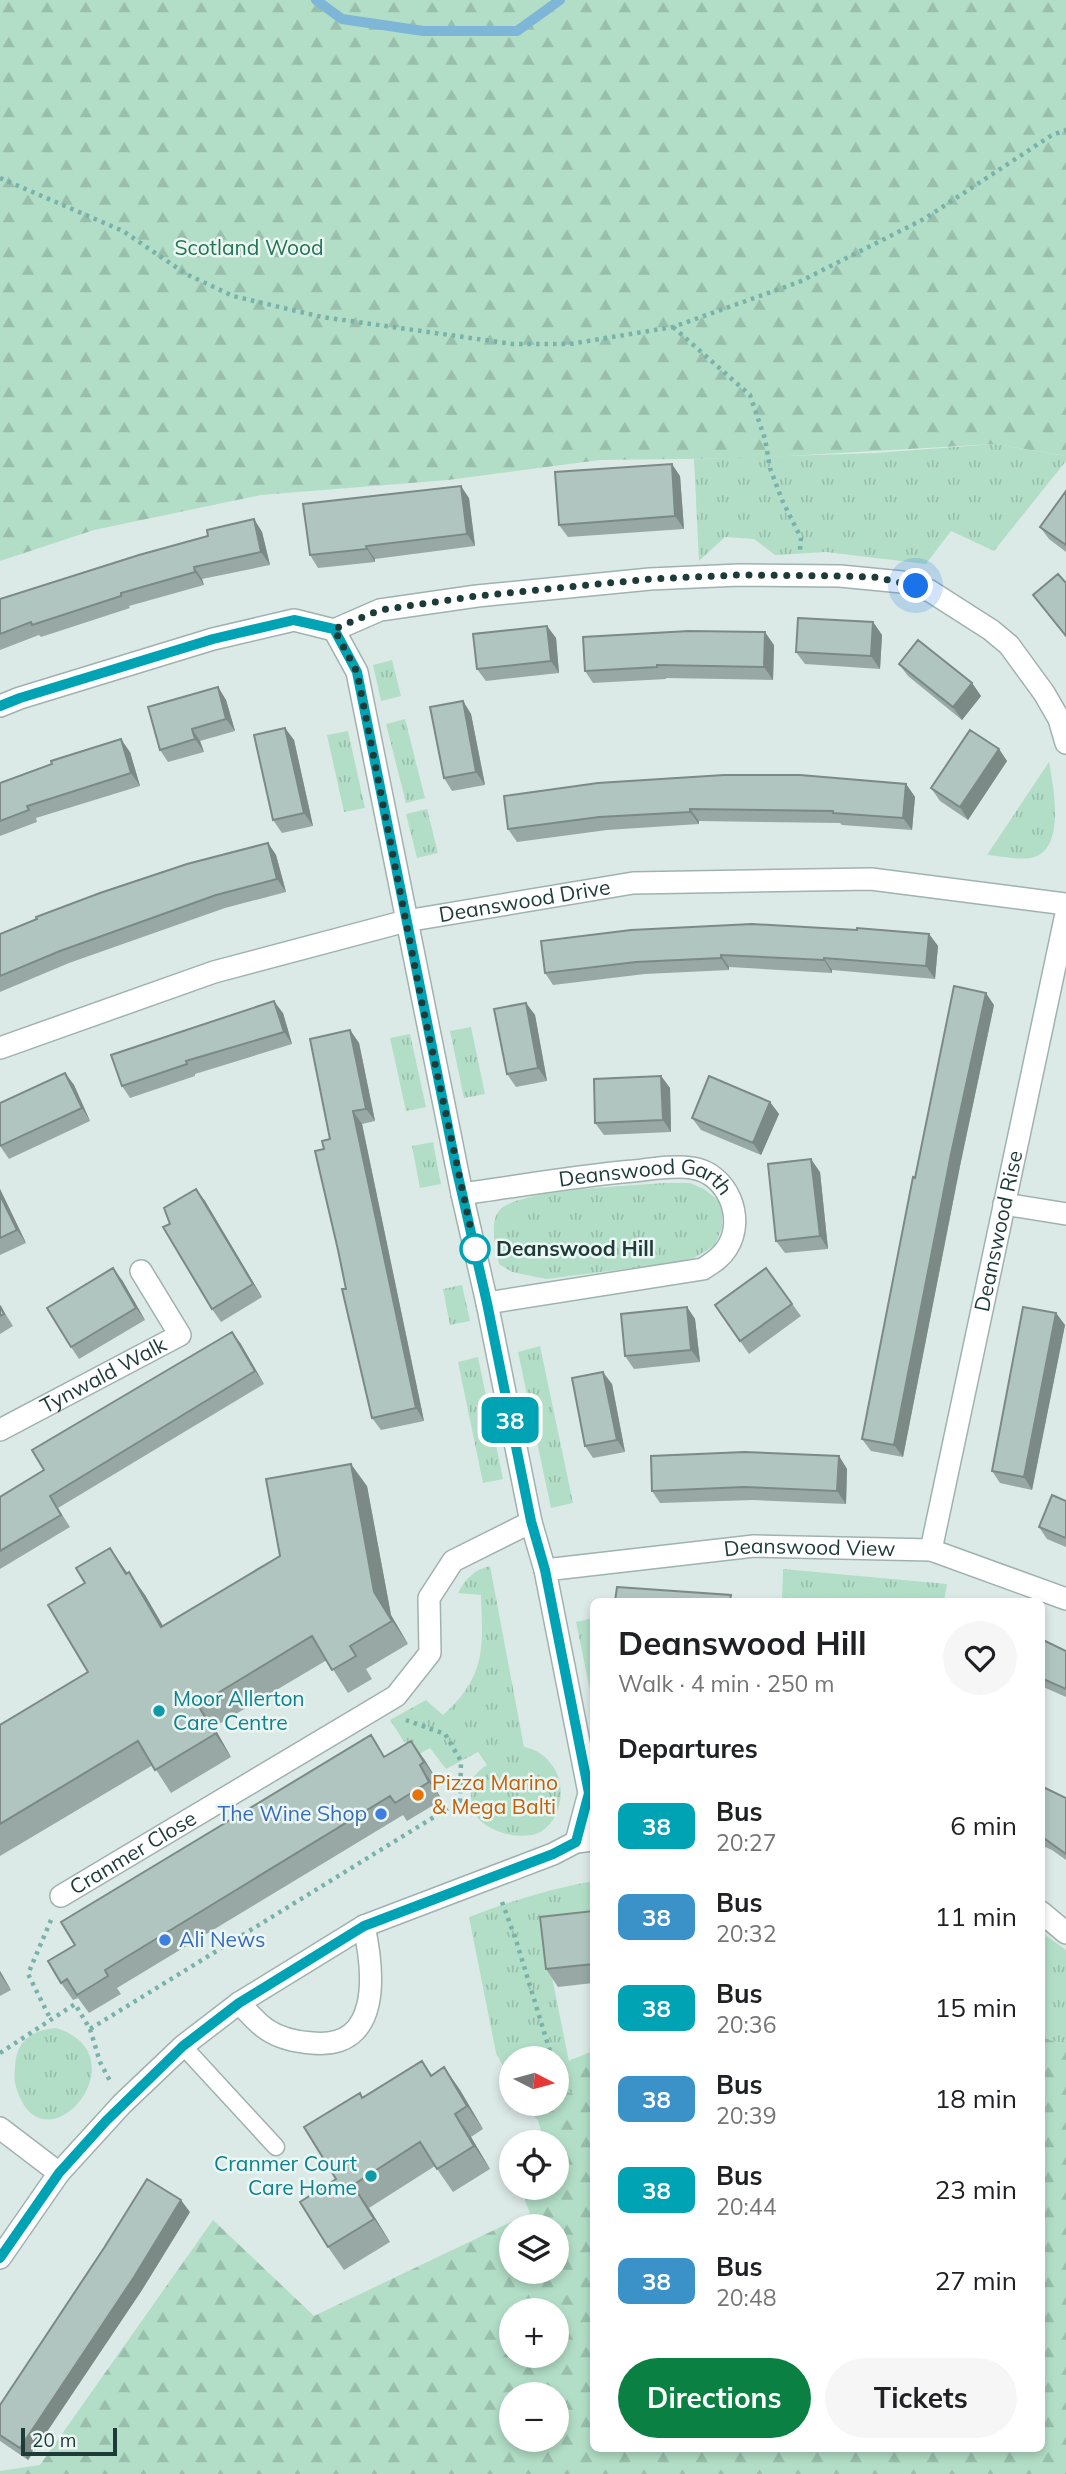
<!DOCTYPE html>
<html lang="en">
<head>
<meta charset="utf-8">
<style>
  body { margin:0; font-family:Mulish,sans-serif; background:#f6f6f6; color:#202124; height:100vh; display:flex; flex-direction:column; font-size:26px; white-space:nowrap }
  * { box-sizing:border-box; margin:0 }
  p { font-size:23px; color:#757577 }
  .icon { flex:none; width:38px; height:38px; fill:none; stroke:currentColor; stroke-width:2; stroke-linecap:round; stroke-linejoin:round }
  .map { position:relative; flex:1; overflow:hidden }
  .sheet { position:absolute; left:590px; top:1598px; width:455px; height:854px; display:flex; flex-direction:column; background:#fff; border-radius:10px; box-shadow:0 4px 10px #0003 }
  .sheet>* { flex:none }
  .badge { padding:0 14px; border-radius:10px; font-size:24px; line-height:46px }
  .needle { width:46px; rotate:96deg }
  .tools { position:absolute; left:499px; top:2046px; display:grid; gap:14px }
  .tools a { display:grid; place-items:center; width:70px; height:70px; border-radius:50%; background:#fff; box-shadow:0 4px 10px #0003; font-size:35px }
  .scale { position:absolute; left:21px; bottom:18px; width:96px; box-sizing:border-box; padding-left:7px; border:4px solid #1d3b39; border-top:0; font-size:19px; line-height:24px; white-space:nowrap; color:#1d3b39; -webkit-text-stroke:5px #ecf7f4; paint-order:stroke }
  .you { position:absolute; width:35px; height:35px; margin:-18px; border:5px solid #fff; border-radius:50%; background:#1a73e8; box-shadow:0 0 0 10px #1a73e833 }
  .map>.badge { position:absolute; translate:-50% -50%; box-shadow:0 0 0 4px #fff }
  h2 { padding:0 28px; font-size:26px; line-height:63px }
  .round { display:grid; place-items:center; flex:none; width:74px; height:74px; border-radius:37px; background:#f6f6f6 }
  .headline { display:flex; align-items:center; justify-content:space-between; height:119px; padding:0 28px }
  h1 { font-size:33px; font-weight:700; line-height:52px }
  .button { display:flex; gap:14px; margin-top:auto; padding:14px 28px }
  .button a { flex:1; height:80px; border-radius:42px; background:#0b8043; color:#fff; font-size:28px; font-weight:700; line-height:80px; text-align:center }
  .button a+a { background:#f6f6f6; color:#202124 }
  ul { padding:0; list-style:none }
  li { display:flex; align-items:center; gap:21px; height:91px; padding:0 28px }
  li div { flex:1 }
  li b { display:block; font-size:26px }
  li em { font-style:normal }
  li .badge { min-width:77px; font-weight:700; text-align:center }
  .map>svg:first-child { display:block }
  .grass { fill:url(#grass-tufts) }
  .forest { fill:url(#forest-firs); fill-rule:evenodd }
  .lines { fill:none; stroke-linecap:round; stroke-linejoin:round }
  .stream { stroke:#7db6d6; stroke-width:10 }
  .service-casing { stroke:#9fb2af; stroke-width:19 }
  .minor-casing { stroke:#9fb2af; stroke-width:24 }
  .path { stroke:#79b1ab; stroke-width:4.5; stroke-dasharray:3.5 5; stroke-linecap:butt }
  .service { stroke:#fff; stroke-width:16 }
  .minor { stroke:#fff; stroke-width:21 }
  .wall { fill:#98a9a5 }
  .shaded-wall { fill:#7c8a86 }
  .building { fill:#b1c5c0; stroke:#7c8a86; stroke-width:2 }
  .line-casing { stroke:#fff; stroke-width:16 }
  .line { stroke:#00a3b4; stroke-width:10 }
  .walk { stroke:#1d3b39; stroke-width:7; stroke-dasharray:0 12.6 }
  .stop-dot { fill:#fff; stroke:#00a3b4; stroke-width:3.5 }
  .culture-dot { fill:#0f9aa8; stroke:#ecf7f4; stroke-width:2.5 }
  .food-dot { fill:#e8710a; stroke:#ecf7f4; stroke-width:2.5 }
  .shop-dot { fill:#3f7fe0; stroke:#ecf7f4; stroke-width:2.5 }
  .labels { text-anchor:middle; stroke-width:5; stroke-linejoin:round; paint-order:stroke }
  .park-label { font-size:21px; fill:#237554; stroke:#ecf7f4 }
  .street-label { font-size:21px; fill:#1d3b39; stroke:#ecf7f4 }
  .stop-label { font-size:21px; font-weight:bold; fill:#1d3b39; stroke:#ecf7f4; text-anchor:start }
  .culture-label { font-size:21px; fill:#0d838f; stroke:#ecf7f4; text-anchor:start }
  .food-label { font-size:21px; fill:#c56008; stroke:#ecf7f4; text-anchor:start }
  .shop-label { font-size:21px; fill:#366cbe; stroke:#ecf7f4; text-anchor:end }
</style>
</head>
<body>
<div class="map">
<svg width="1066" height="2474" viewBox="0 0 1066 2474">
  <defs>
    <pattern id="grass-tufts" width="24" height="20" patternUnits="userSpaceOnUse" patternTransform="scale(1.75)"><rect width="24" height="20" fill="#b2dec7"/><path d="M3 7l-1-3M5 7V3M7 7l1-3M15 17l-1-3M17 17v-4M19 17l1-3" fill="none" stroke="#99bfac"/></pattern>
    <pattern id="forest-firs" width="22" height="20" patternUnits="userSpaceOnUse" patternTransform="scale(1.75)"><rect width="22" height="20" fill="#b2dec7"/><path d="M5 1l3.5 6h-7zM16 11l3.5 6h-7z" fill="#99bfac"/></pattern>
  </defs>
  <rect width="100%" height="100%" fill="#dceae7"/>
  <!-- grass -->
  <path class="grass" d="M995,444L1066,456V461L994,551L951,531L926,564L826,552L775,555L754,539L725,537L699,561L694,459L875,453Z
    M392,660L401,696L381,701L373,665Z
    M405,719L425,798L406,803L386,724Z
    M348,731L365,808L344,812L327,735Z
    M1049,762C1054,789 1066,851 1031,858C1017,860 1001,856 987,855Z
    M427,809L438,853L417,858L406,814Z
    M471,1027L485,1094L464,1098L450,1031Z
    M410,1034L426,1107L406,1111L390,1038Z
    M433,1142L441,1184L420,1188L412,1146Z
    M664,1183H690L704,1189L719,1201L722,1213V1227L715,1245L694,1258L673,1263L546,1279L512,1272L499,1264C496,1250 489,1223 499,1211C515,1189 633,1186 664,1183Z
    M462,1285L470,1321L450,1325L443,1289Z
    M540,1346L573,1503L551,1508L518,1352Z
    M478,1357L503,1479L483,1483L458,1362Z
    M490,1566L524,1747C538,1750 546,1756 554,1768C566,1787 562,1818 542,1831C525,1842 489,1833 477,1817C473,1811 471,1804 471,1796C470,1781 474,1773 487,1765L478,1752L446,1769L430,1748L414,1757L390,1720L426,1700L443,1715C486,1676 483,1649 481,1595L458,1593C465,1579 475,1569 490,1566Z
    M783,1569L947,1584L944,1601H782Z
    M593,1618V1705L576,1622Z
    M593,1881V1917L542,1927L575,2092L557,2094L556,2058H511V2081L496,2053L469,1917C510,1901 550,1889 593,1881Z
    M1041,1932L1066,1950V2045L1041,2037Z
    M56,2028C147,2056 39,2180 15,2083C14,2078 15,2072 15,2067C16,2041 31,2030 56,2028Z"/>
  <!-- forest -->
  <path class="forest" d="M0,0H1066V456L995,444L755,458L600,460L448,480L261,495L94,530L0,561Z
    M1041,2037L1066,2045V2474H0V2471L40,2465L213,2220L314,2316L530,2213L525,2201L527,2188H556V2142H544L538,2120L525,2109L534,2104H556L557,2094L575,2092L568,2061L593,2051V2448H1041ZM511,2226H556V2272H511ZM511,2310H556V2356H511ZM511,2394H556V2440H511Z"/>
  <g class="lines">
    <!-- stream -->
    <path class="stream" d="M316,0L342,19L423,31H517L560,0"/>
    <!-- service casing -->
    <g class="service-casing">
      <path id="service" d="M183,2046L276,2147"/>
    </g>
    <!-- minor casing -->
    <g class="minor-casing">
      <g id="minor">
        <path d="M334,630L357,672L462,1194L487,1303L531,1522L545,1570L589,1793L576,1842"/>
        <path d="M0,706L20,698L213,639L294,620L334,630L380,610L477,596L650,579L739,575L840,576L902,582L930,591L991,630L1009,645L1044,693L1059,719L1066,743"/>
        <path id="s1" d="M0,1048L214,972L406,921L633,883L871,879L1066,904"/>
        <path id="s2" d="M462,1194C519,1186 576,1176 633,1171C651,1169 674,1165 692,1168C728,1173 746,1219 727,1248C721,1258 712,1263 703,1269L487,1303"/>
        <path d="M1004,1204L1066,1214"/>
        <path id="s3" d="M0,1430L180,1335L141,1271"/>
        <path id="s4" d="M931,1550L1066,914"/>
        <path id="s5" d="M545,1570L754,1546L931,1550L1066,1599"/>
        <path id="s6" d="M61,1896L396,1696L430,1653L429,1598L453,1561L531,1522"/>
        <path d="M1041,1912L1066,1933"/>
        <path d="M239,2003C248,2012 256,2022 266,2029C279,2038 297,2042 312,2043C382,2050 374,1972 364,1926"/>
        <path d="M0,2128L59,2173"/>
        <path d="M0,2258L59,2173L122,2104L183,2046L239,2003L364,1926L553,1854L576,1842L593,1840"/>
      </g>
    </g>
    <!-- path -->
    <path class="path" d="M0,178L123,231L186,274L233,296L322,317L513,344H570L673,327L799,282L924,219L1052,135L1066,130
      M673,327L750,395L765,439L770,468L782,500L801,538L800,550
      M502,1902L516,1940L552,2058
      M51,1920L28,1974L51,2020
      M90,2029L100,2062L110,2081
      M0,2053L75,2004L90,2029L460,1801L461,1761L445,1734L406,1720
      M556,2075L562,2094"/>
    <!-- service -->
    <use href="#service" class="service"/>
    <!-- minor -->
    <use href="#minor" class="minor"/>
  </g>
  <!-- wall -->
  <path class="wall" d="M680,476L684,529L568,537L559,525Z
    M1066,491V552L1049,539L1040,527Z
    M469,498L475,546L375,559V562L318,568L310,555Z
    M254,519L262,532L270,565L202,579L204,585L129,606L130,608L41,637L39,635L0,650V599L208,536Z
    M1066,583V637L1033,595Z
    M873,622L882,635L880,669L805,664L796,652Z
    M547,626L556,638L559,673L486,681L477,669Z
    M774,645L773,680L666,678V679L593,683L585,671Z
    M899,664L972,683L981,696L962,720L908,676Z
    M218,687L226,700L235,731L200,741L204,752L168,762L160,750Z
    M463,701L471,714L485,785L452,791L444,778Z
    M285,728L294,740L313,826L282,833L273,820Z
    M999,749L1007,761L968,820L940,801L931,788Z
    M130,752L140,786L36,818L37,822L0,836V783Z
    M906,784L915,797L912,830L842,825L840,823L699,821V824L607,830L517,842L508,829L504,796Z
    M268,843L276,855L286,892L225,908L69,963L0,992V934Z
    M631,930L929,934L938,946L935,979L832,970V973L729,967V970L645,974L553,985L545,973Z
    M526,1003L535,1015L547,1081L516,1087L507,1074Z
    M994,1005L960,1166L903,1457L871,1451L862,1439L915,1178Z
    M283,1013L292,1044L195,1074V1076L130,1098L122,1086Z
    M350,1030L359,1043L375,1121L362,1124L424,1421L381,1430L372,1418L346,1289L330,1139Z
    M65,1073L74,1085L90,1121L9,1159L0,1146Z
    M661,1076L670,1088L671,1132L604,1135L595,1123Z
    M770,1102L779,1114L761,1155L701,1130L692,1118Z
    M820,1172L828,1249L785,1253L776,1241Z
    M0,1189L26,1243L0,1255Z
    M196,1189L205,1201L262,1297L221,1322L212,1309L170,1224Z
    M766,1268L801,1316L749,1354L715,1305Z
    M122,1280L145,1320L79,1359L71,1347Z
    M0,1305L13,1326L0,1334Z
    M687,1307L695,1319L700,1362L634,1369L625,1356Z
    M1056,1313L1065,1325L1032,1490L1000,1483L992,1471Z
    M232,1332L264,1384L58,1508L70,1527L0,1569V1497L44,1470Z
    M612,1384L625,1452L593,1458L585,1446Z
    M839,1456L847,1469L846,1504L753,1500L660,1503L652,1491Z
    M367,1486L391,1615L408,1644L366,1669L372,1679L348,1693L327,1660L214,1727L231,1757L171,1793L153,1765L0,1856V1725L88,1672L127,1573L145,1595L163,1626L280,1556Z
    M1066,1501V1547L1047,1539L1039,1527Z
    M1041,1639L1066,1651V1697L1041,1686Z
    M386,1756L424,1759L437,1780L432,1783L442,1800L407,1821L403,1815L117,1988L121,1994L89,2013L78,1998L73,2000L61,1983Z
    M1041,1786L1066,1798V1860L1052,1850L1041,1845Z
    M593,1911V1983L558,1987L546,1969Z
    M0,1971L11,1990L0,1996Z
    M422,2061L432,2075L444,2067L460,2090L483,2129L471,2137L490,2169L453,2192L435,2166L369,2208L390,2242L344,2270L328,2247L336,2179L363,2097Z
    M190,2212L142,2290L28,2460L0,2441V2405Z"/>
  <!-- shaded-wall -->
  <path class="shaded-wall" d="M672,464L680,476L684,529L675,516Z
    M461,486L469,498L475,546L467,534Z
    M254,519L262,532L270,565L261,552Z
    M366,546L375,559V562L367,549Z
    M194,567L202,579L204,585L195,572Z
    M873,622L882,635L880,669L871,656Z
    M547,626L556,638L559,673L551,661Z
    M765,632L774,645L773,680L764,667Z
    M972,683L981,696L962,720L953,707Z
    M218,687L226,700L235,731L226,719Z
    M463,701L471,714L485,785L476,772Z
    M285,728L294,740L313,826L304,813Z
    M192,729L200,741L204,752L195,739Z
    M121,739L130,752L140,786L131,773Z
    M999,749L1007,761L968,820L960,807Z
    M906,784L915,797L912,830L903,818Z
    M690,809L699,821V824L690,812Z
    M268,843L276,855L286,892L277,879Z
    M929,934L938,946L935,979L926,966Z
    M721,955L729,967V970L721,958Z
    M824,958L832,970V973L824,960Z
    M986,993L994,1005L960,1166L903,1457L894,1445L951,1154Z
    M274,1001L283,1013L292,1044L284,1032Z
    M526,1003L535,1015L547,1081L538,1068Z
    M350,1030L359,1043L375,1121L366,1109Z
    M65,1073L74,1085L90,1121L82,1108Z
    M661,1076L670,1088L671,1132L663,1120Z
    M770,1102L779,1114L761,1155L753,1143Z
    M353,1111L362,1124L424,1421L416,1408Z
    M811,1159L820,1172L828,1249L820,1236Z
    M0,1189L26,1243L17,1230L0,1195Z
    M196,1189L205,1201L262,1297L253,1284Z
    M113,1268L122,1280L145,1320L136,1308Z
    M687,1307L695,1319L700,1362L691,1350Z
    M1056,1313L1065,1325L1032,1490L1024,1477Z
    M232,1332L241,1344L264,1384L255,1371Z
    M603,1372L612,1384L625,1452L617,1440Z
    M839,1456L847,1469L846,1504L837,1491Z
    M351,1464L367,1486L391,1615L408,1644L392,1621L374,1592Z
    M110,1548L126,1571L142,1597L126,1574Z
    M129,1572L145,1595L177,1650L161,1627Z
    M198,1705L214,1727L231,1757L215,1734Z
    M411,1741L424,1759L437,1780L424,1762Z
    M420,1765L432,1783L442,1800L429,1782Z
    M0,1971L11,1990L0,1974Z
    M444,2067L460,2090L483,2129L467,2106Z
    M455,2114L471,2137L490,2169L474,2146Z
    M353,2185L369,2208L390,2242L374,2219Z
    M181,2200L190,2212L142,2290L28,2460L20,2448Z"/>
  <!-- building -->
  <path class="building" d="M672,464L675,516L559,525L555,472Z
    M461,486L467,534L366,546L367,549L310,555L303,504Z
    M1066,491V545L1040,527Z
    M254,519L261,552L194,567L195,572L121,593V596L32,625L31,622L0,634V599L139,555L208,536L207,530Z
    M1058,574L1066,583V636L1033,595Z
    M798,618L873,622L871,656L796,652Z
    M547,626L551,661L477,669L473,634Z
    M689,631L765,632L764,667L657,665V667L585,671L583,637Z
    M918,640L972,683L953,707L899,664Z
    M218,687L226,719L192,729L195,739L160,750L148,707Z
    M463,701L476,772L444,778L430,707Z
    M285,728L304,813L273,820L254,735Z
    M970,730L999,749L960,807L931,788Z
    M121,739L131,773L27,806L29,810L0,821V783L52,764L51,761Z
    M724,775H800L906,784L903,818L833,813V811L690,809V812L599,817L508,829L504,796L598,783Z
    M268,843L277,879L216,895L60,951L0,976V934L37,919L36,917L100,893L187,864Z
    M752,924L857,930V928L929,934L926,966L824,958V960L721,955V958L636,962L545,973L541,941L631,930Z
    M954,986L986,993L951,1154L894,1445L862,1439L913,1177L915,1178Z
    M274,1001L284,1032L186,1061L187,1064L122,1086L111,1055Z
    M526,1003L538,1068L507,1074L494,1009Z
    M350,1030L366,1109L353,1111L416,1408L372,1418L342,1289H346L338,1250L315,1151L324,1149L322,1141L330,1139L310,1039Z
    M65,1073L82,1108L0,1146V1103Z
    M661,1076L663,1120L595,1123L594,1079Z
    M709,1076L770,1102L753,1143L692,1118Z
    M811,1159L820,1236L776,1241L768,1164Z
    M196,1189L253,1284L212,1309L163,1227L170,1224L164,1208Z
    M0,1195L17,1230L0,1238Z
    M113,1268L136,1308L71,1347L47,1308Z
    M766,1268L792,1304L740,1341L715,1305Z
    M0,1306L4,1314L0,1316Z
    M687,1307L691,1350L625,1356L621,1314Z
    M1023,1307L1056,1313L1024,1477L992,1471Z
    M232,1332L255,1371L50,1496L61,1515L0,1551V1497L44,1470L32,1450Z
    M603,1372L617,1440L585,1446L572,1378Z
    M745,1452L839,1456L837,1491L744,1487L652,1491L651,1456Z
    M351,1464L374,1592L392,1621L350,1646L356,1656L332,1670L312,1636L198,1705L215,1734L155,1770L138,1741L0,1824V1725L88,1672L48,1605L85,1583L76,1568L110,1548L126,1574L129,1572L161,1627L280,1556L266,1479Z
    M1052,1495L1066,1501V1538L1039,1527Z
    M617,1587L731,1595L730,1601H615Z
    M1041,1639L1066,1651V1689L1041,1678Z
    M371,1735L384,1757L411,1741L424,1762L420,1765L429,1782L395,1803L390,1796L105,1970L108,1976L77,1995L67,1979L61,1983L48,1961L75,1945L61,1922Z
    M1041,1786L1066,1798V1854L1041,1836Z
    M593,1911V1964L546,1969L540,1917Z
    M422,2061L431,2076L444,2067L467,2106L455,2114L474,2146L437,2169L420,2142L353,2185L374,2219L328,2247L300,2202L336,2179L304,2127L360,2093L362,2098Z
    M147,2179L181,2200L134,2277L20,2448L0,2435V2405L104,2248Z"/>
  <g class="lines">
    <!-- line casing -->
    <g class="line-casing">
      <path id="line" d="M0,706L20,698L213,639L294,620L334,629L357,672L456,1167L487,1303L531,1521L545,1570L589,1793L576,1842L553,1854L364,1926L239,2003L183,2046L106,2121L59,2173L0,2258"/>
    </g>
    <!-- line -->
    <use href="#line" class="line"/>
    <!-- walk -->
    <path class="walk" d="M475,1249L422,1003L357,672L334,629L380,610L477,596L650,579L738,575L839,576L874,577L916,586"/>
  </g>
  <!-- markers -->
  <circle class="stop-dot" cx="475" cy="1249" r="14"/>
  <g class="culture-dot">
    <circle cx="159" cy="1711" r="7"/>
    <circle cx="371" cy="2176" r="7"/>
  </g>
  <circle class="food-dot" cx="418" cy="1795" r="7"/>
  <g class="shop-dot">
    <circle cx="381" cy="1814" r="7"/>
    <circle cx="165" cy="1940" r="7"/>
  </g>
  <g class="labels">
    <!-- park labels -->
    <g class="park-label">
      <text x="249" y="255">Scotland Wood</text>
    </g>
    <!-- street labels -->
    <g class="street-label">
      <text dy="7" stroke="none"><textPath href="#s1" startOffset="546">Deanswood Drive</textPath></text>
      <text dy="7" stroke="none"><textPath href="#s2" startOffset="187">Deanswood Garth</textPath></text>
      <text dy="7" stroke="none"><textPath href="#s4" startOffset="326">Deanswood Rise</textPath></text>
      <text dy="7" stroke="none"><textPath href="#s3" startOffset="117">Tynwald Walk</textPath></text>
      <text dy="7" stroke="none"><textPath href="#s5" startOffset="266">Deanswood View</textPath></text>
      <text dy="7" stroke="none"><textPath href="#s6" startOffset="84">Cranmer Close</textPath></text>
    </g>
    <!-- stop labels -->
    <g class="stop-label">
      <text x="496" y="1256">Deanswood Hill</text>
    </g>
    <!-- culture labels -->
    <g class="culture-label">
      <text x="173" y="1706">Moor Allerton<tspan x="173" dy="24">Care Centre</tspan></text>
      <text x="357" y="2171" text-anchor="end">Cranmer Court<tspan x="357" dy="24">Care Home</tspan></text>
    </g>
    <!-- food labels -->
    <g class="food-label">
      <text x="432" y="1790">Pizza Marino<tspan x="432" dy="24">&amp; Mega Balti</tspan></text>
    </g>
    <!-- shop labels -->
    <g class="shop-label">
      <text x="367" y="1821">The Wine Shop</text>
      <text x="179" y="1947" text-anchor="start">Ali News</text>
    </g>
  </g>
</svg>
<div class="tools">
<a><svg class="needle" viewBox="-14 -14 28 28"><path d="M0-13l5 13h-10z" fill="#e53935"/><path d="M0 13l5-13h-10z" fill="#757577"/></svg></a>
<a><svg class="icon" aria-label="locate" viewBox="0 0 24 24"><circle cx="12" cy="12" r="6"/><path d="M12 2v4M12 18v4M2 12h4M18 12h4"/></svg></a>
<a><svg class="icon" aria-label="layers" viewBox="0 0 24 24"><path d="M12 4l9 5-9 5-9-5zM3 14l9 5 9-5"/></svg></a>
<a>+</a>
<a>−</a>
</div>
<div class="scale">20 m</div>
<div class="you" style="left:916px;top:586px"></div>
<b class="badge" style="left:510px;top:1420px;background:#00a3b4;color:#fff">38</b>
<section class="sheet">
<div class="headline"><div><h1>Deanswood Hill</h1><p>Walk · 4 min · 250 m</p></div><a class="round"><svg class="icon" aria-label="heart" viewBox="0 0 24 24"><path d="M12 20l-8-8c-3-5 5-10 8-4 3-6 11-1 8 4z"/></svg></a></div>
<h2>Departures</h2>
<ul>
<li><span class="badge" style="background:#00a3b4;color:#fff">38</span><div><b>Bus</b><p>20:27</p></div><em>6 min</em></li>
<li><span class="badge" style="background:#3a92c8;color:#fff">38</span><div><b>Bus</b><p>20:32</p></div><em>11 min</em></li>
<li><span class="badge" style="background:#00a3b4;color:#fff">38</span><div><b>Bus</b><p>20:36</p></div><em>15 min</em></li>
<li><span class="badge" style="background:#3a92c8;color:#fff">38</span><div><b>Bus</b><p>20:39</p></div><em>18 min</em></li>
<li><span class="badge" style="background:#00a3b4;color:#fff">38</span><div><b>Bus</b><p>20:44</p></div><em>23 min</em></li>
<li><span class="badge" style="background:#3a92c8;color:#fff">38</span><div><b>Bus</b><p>20:48</p></div><em>27 min</em></li>
</ul>
<div class="button"><a>Directions</a><a>Tickets</a></div>
</section>
</div>
</body>
</html>
